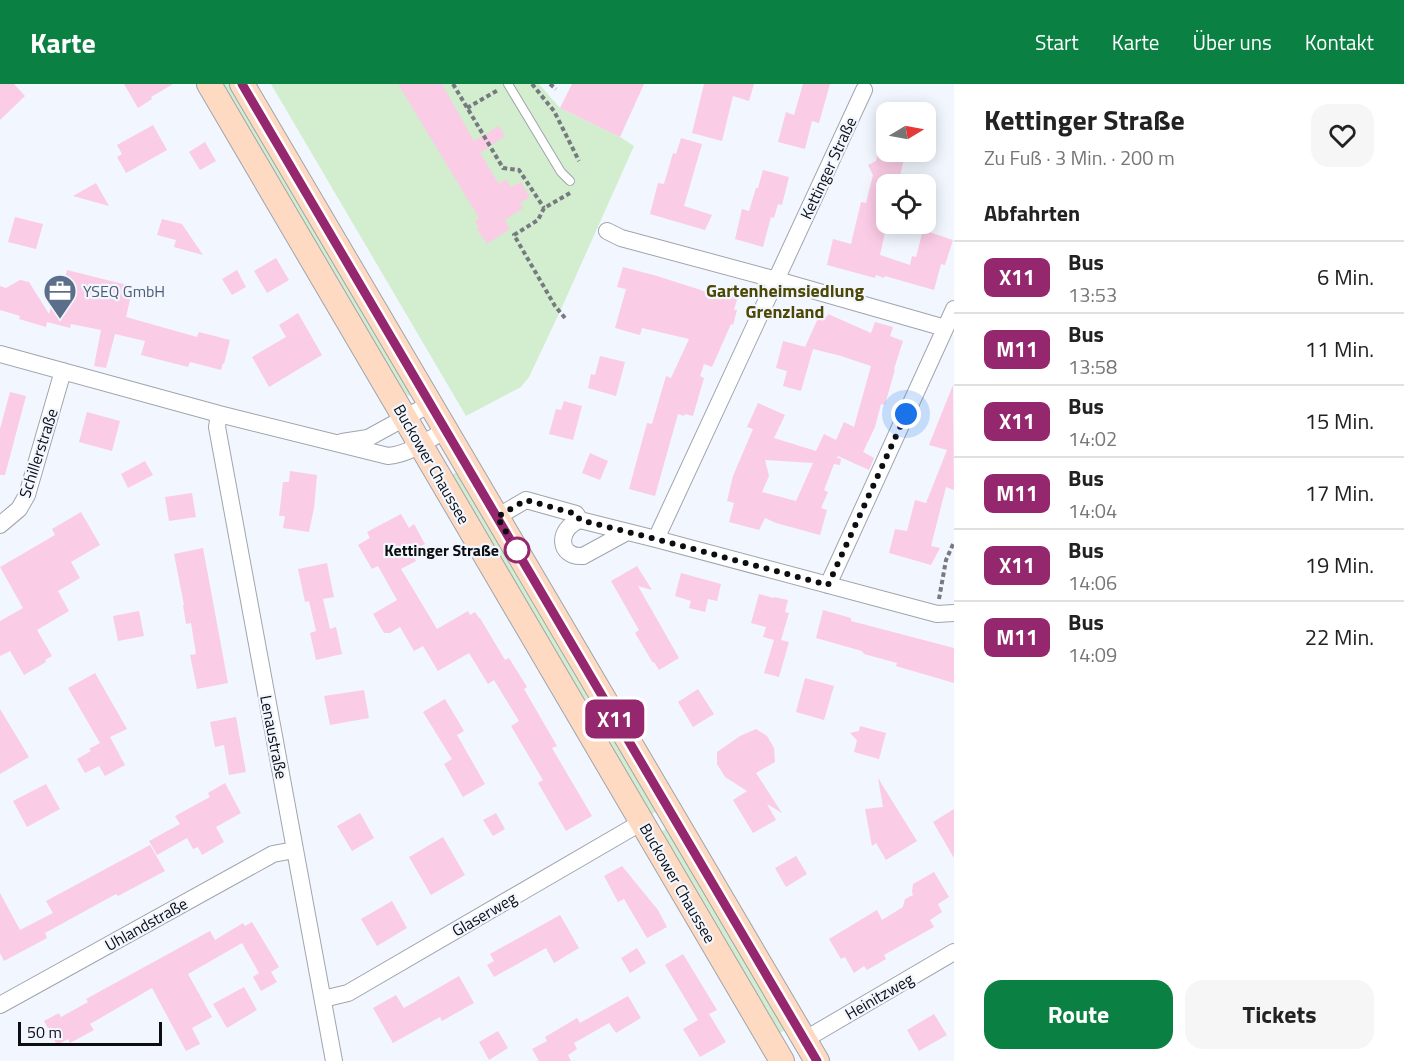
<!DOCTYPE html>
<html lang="de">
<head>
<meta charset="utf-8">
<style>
  body { margin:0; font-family:"Titillium Web",sans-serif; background:#f6f6f6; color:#222; height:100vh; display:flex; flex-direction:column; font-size:22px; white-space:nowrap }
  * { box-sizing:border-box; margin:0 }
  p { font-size:20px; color:#767676 }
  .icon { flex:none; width:33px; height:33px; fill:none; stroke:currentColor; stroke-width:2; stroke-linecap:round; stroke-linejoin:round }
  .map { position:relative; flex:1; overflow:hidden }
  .panel { display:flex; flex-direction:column; background:#fff; width:450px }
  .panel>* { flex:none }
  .badge { padding:0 12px; border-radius:9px; font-size:21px; line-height:39px }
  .needle { width:39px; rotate:80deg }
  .fabs { position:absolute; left:876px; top:18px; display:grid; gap:12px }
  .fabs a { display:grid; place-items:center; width:60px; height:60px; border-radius:12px; background:#fff; box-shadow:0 3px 15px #0003; font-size:30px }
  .scale { position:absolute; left:18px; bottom:15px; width:144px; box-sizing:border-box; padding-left:6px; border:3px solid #0d0e11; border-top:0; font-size:16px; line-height:21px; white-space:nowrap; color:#0d0e11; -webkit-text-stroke:4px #f1f6ff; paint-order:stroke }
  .you { position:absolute; width:30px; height:30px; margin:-15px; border:4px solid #fff; border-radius:50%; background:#1a73e8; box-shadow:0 0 0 9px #1a73e833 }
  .map>.badge { position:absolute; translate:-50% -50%; box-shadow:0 0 0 3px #fff }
  h2 { padding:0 30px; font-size:22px; line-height:54px }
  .round { display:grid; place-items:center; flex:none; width:63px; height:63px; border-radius:18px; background:#f6f6f6 }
  .summary { display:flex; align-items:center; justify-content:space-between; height:102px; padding:0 30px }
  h1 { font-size:28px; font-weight:700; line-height:45px }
  .primary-button { display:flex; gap:12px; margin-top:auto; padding:12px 30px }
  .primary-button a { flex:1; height:69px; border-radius:18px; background:#0b8043; color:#fff; font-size:24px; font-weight:700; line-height:69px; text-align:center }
  .primary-button a+a { background:#f6f6f6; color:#222 }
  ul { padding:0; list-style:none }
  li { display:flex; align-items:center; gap:18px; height:72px; padding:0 30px; border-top:2px solid #e0e0e0 }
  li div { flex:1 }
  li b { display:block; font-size:22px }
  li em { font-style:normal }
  li .badge { min-width:66px; font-weight:700; text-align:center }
  header { display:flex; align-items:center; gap:36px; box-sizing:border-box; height:84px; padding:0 30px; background:#0b8043; color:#fff }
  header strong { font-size:28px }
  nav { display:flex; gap:33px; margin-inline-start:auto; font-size:21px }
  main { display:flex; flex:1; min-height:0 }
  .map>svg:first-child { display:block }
  .green { fill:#d2eece }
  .building { fill:#fbcce6; fill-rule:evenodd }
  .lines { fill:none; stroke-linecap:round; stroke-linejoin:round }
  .lane-casing { stroke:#a0a5ad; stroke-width:10 }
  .street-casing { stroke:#a0a5ad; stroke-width:18 }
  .secondary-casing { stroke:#a0a5ad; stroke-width:26 }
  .path { stroke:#777a80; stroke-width:4; stroke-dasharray:4.5 3; stroke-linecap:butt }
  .lane { stroke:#fff; stroke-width:8 }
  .street { stroke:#fff; stroke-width:16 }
  .secondary { stroke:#fedac3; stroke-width:24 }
  .line-casing { stroke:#fff; stroke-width:14 }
  .line { stroke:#95276e; stroke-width:9 }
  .walk { stroke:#0d0e11; stroke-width:6; stroke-dasharray:0 10.8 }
  .stop-dot { fill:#fff; stroke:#95276e; stroke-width:3 }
  .labels { text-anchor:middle; stroke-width:4.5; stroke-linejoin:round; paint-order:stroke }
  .street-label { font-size:16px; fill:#0d0e11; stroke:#f1f6ff }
  .service-label { font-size:16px; fill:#4e5e75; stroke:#f1f6ff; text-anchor:start }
  .stop-label { font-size:16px; font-weight:bold; fill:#0d0e11; stroke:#f1f6ff; text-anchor:end }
  .neighbourhood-label { font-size:18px; font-weight:bold; fill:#4e4805; stroke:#f1f6ff }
</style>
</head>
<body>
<header>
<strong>Karte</strong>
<nav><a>Start</a><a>Karte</a><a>Über uns</a><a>Kontakt</a></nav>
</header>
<main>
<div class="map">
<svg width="954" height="977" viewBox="0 0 954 977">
  <rect width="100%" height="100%" fill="#f1f6ff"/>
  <!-- green -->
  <path class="green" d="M222,0H232L412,309L409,312L406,311Z
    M271,0H539L560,24L620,53L634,62L562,223L529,293L521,303L466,332Z
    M459,386L659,726L652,730L452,391Z
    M669,743L787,945L780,949L662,747Z"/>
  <!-- building -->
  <path class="building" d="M0,0H14L25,12L0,36Z
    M124,0H173L151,13L152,15L138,24Z
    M398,0H442L474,57L499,42L505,52L480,69L499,100L506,95L511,103L521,98L530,113L520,119L523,124L505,136L510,145L487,160L476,144L479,143L475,137L479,134Z
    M572,0H644L620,53L560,24Z
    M704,0H754L749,17L733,12L722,57L692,49Z
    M803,0H830L819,39L812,37L805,65L778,58L786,28L794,31Z
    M153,41L167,66L126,89L117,73L122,70L117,61Z
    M681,54L702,60L684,122L712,131L705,146L650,130L658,99L664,100L673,69L676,70Z
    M205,58L216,77L200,86L189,68Z
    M881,58L886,59V70L904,75L898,100H886V144L880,171L910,181L912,172L916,173L923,146L953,156L945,181L941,180L934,206L885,192L884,194L876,191L875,194L827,181L833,155L851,160L861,118L866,119L873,91L868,81L876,77Z
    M763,86L789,93L782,121L778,120L774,134L771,133L763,163L735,155L742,125L749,127L756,104H758Z
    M96,99L109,122L73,112Z
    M15,133L43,140L36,165L8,158Z
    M162,135L182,140L203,171L174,163L176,156L157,151Z
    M276,174L289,196L267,209L254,187Z
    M623,183L657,192L710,209L711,205L738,212L734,226H737L733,241L731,240L712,283L704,280L700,292L704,294L693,332L685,330L684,332L678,330L655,412L629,405L647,339L652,340L666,292L671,294L689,255L642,244L640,251L615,244L626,205L617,203Z
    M67,186L127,201L126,205L132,207L126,233L197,253L199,248L230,256L224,280L223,279L221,286L190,278L188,283L141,271L145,257L115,250L106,284L94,282L101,246L71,240L70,244L47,238L46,243L19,235L20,232L0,226V202L6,204L20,196L29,198L49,230L55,209L61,211Z
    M237,186L246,203L232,211L222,195Z
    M298,229L322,271L269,303L252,273L286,253L279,241Z
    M820,230L827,233L828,230L871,249L875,238L893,243L890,252L903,257L894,285H895L885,321L881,320L875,343L863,368L874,374L869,386L838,372L837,374L841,375L840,381L834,380L824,406L828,408L821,424L827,426L820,451L776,439L765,434L759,446L729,438L734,419L727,417L733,392L753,345L747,343L758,319L785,331L774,354L816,367L824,350L836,356L844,338L854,343L871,282L841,272L805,263ZM765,376L813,379L796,417L762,408L769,392Z
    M783,257L813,265L801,307L783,302L787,287L776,284Z
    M600,272L625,278L616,312L588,304L591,290L595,291Z
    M953,301L954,406L946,403L931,462L940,464L931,481L889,469L895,445L907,447L915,416L926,419L947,366L929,361Z
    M10,308L26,312L5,391H0V345Z
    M564,317L582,322L573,356L549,350L556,325L561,326Z
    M87,328L120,337L112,367L79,358Z
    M590,369L608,377L600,396L582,389Z
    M145,377L153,391L128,404L121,390Z
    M290,387L317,391L314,424L309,448L283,444L285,432H279L283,398H289Z
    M192,409L196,433L169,437L165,413Z
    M81,428L100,461L71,478L80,494L58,507L69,527L37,546L52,572L45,576L46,578L24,591L10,567L0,572V537L23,524L0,483L55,451L52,445Z
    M401,430L409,444L414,440L425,460L411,468L416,477L401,485L437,545L468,527L470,531L475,528L479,534H480L505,576L509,574L527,603L524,605L557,662L552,664L592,732L566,747L538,699L543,696L511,642L519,637L494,596L488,600L469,569L438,587L423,562L414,567L400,543L390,549H384L373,530L397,516L378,482L372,485L358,461L370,454L367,448Z
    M203,464L228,599L197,605L190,571L196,570L191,539L186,540L183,521H184L174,470Z
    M327,479L334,513L323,515L330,545L336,543L342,570L316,576L310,549L316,547L309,517L305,518L298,485Z
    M637,482L652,506L638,502L679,574L659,586L654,578L653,579L635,549L639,546L611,497Z
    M681,489L721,500L717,517L708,515L705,528L689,524L691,517L675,512Z
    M759,510L773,514L774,513L788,516L785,528L789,529L781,556L789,558L779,593L764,589L774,556L763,553L766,543L751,539Z
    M823,526L851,534V537L954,564V599L896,582L897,579L864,570L862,567L816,554Z
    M139,527L144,552L118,557L113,532Z
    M95,589L127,645L110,653L125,681L105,692L99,682L85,689L77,675L91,667L89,665L100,659L68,604Z
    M805,594L834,602L824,636L796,628Z
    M698,605L714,630L693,643L678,618Z
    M364,606L369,634L330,641L324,612Z
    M445,615L464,647L457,651L485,700L463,713L444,680L452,675L423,628Z
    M0,625L29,673L0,690Z
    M236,633L246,688L229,691L224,661L215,663L210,638Z
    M860,642L886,649L879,675L854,668L857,656L850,649L859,647Z
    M756,645L767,652L774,664L775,678L756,689L782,729L767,720L776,736L753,749L733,716L747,707L725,693L717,680V668L740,652Z
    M878,694L917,757L886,776L876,759L872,762L865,725L883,723Z
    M225,699L241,729L216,743L224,758L202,771L198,763L193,765L187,754L157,771L149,757L180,740L175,732L210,713L208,709Z
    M46,700L60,725L27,743L13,717Z
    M954,725V774L933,738Z
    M360,729L374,754L352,767L337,742Z
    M496,729L505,745L493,752L483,736Z
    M443,753L465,791L431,811L409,773Z
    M150,761L165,787L118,812L116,810L45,849L47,854L4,877L0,869V809L20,846L53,829L46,817Z
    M796,772L807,790L786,803L775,784Z
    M622,782L658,826L667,843L647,854L624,815L618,818L604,792Z
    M934,788L949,813L938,820L942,828L930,836L934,843L884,871L886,875L867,886L864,882L854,889L845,873L841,875L829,855L877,826L882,836L903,823L905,815L913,811L912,808L913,800Z
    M392,817L407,844L377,862L361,835Z
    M560,831L579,864L554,879L546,864L494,893L487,881L494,877L490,870Z
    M252,838L279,883L271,888L277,898L261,907L253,893L259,889L242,859L188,890L212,933L192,944L200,960L186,967L152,904L90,940L94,946L70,959L68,955L57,961L44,937L59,929L61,933L88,918L86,915L210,847L215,856L243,839L245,842Z
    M637,864L646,879L630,889L621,874Z
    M683,870L717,926L709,930L726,958L700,973L683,945L698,936L665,881Z
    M459,892L474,919L442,937L440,933L393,959L373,924L396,911L404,924Z
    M244,903L257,926L227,944L213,920Z
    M628,912L641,934L616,949L609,939L574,959L577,965L568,971L571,977H539L532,965L547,957L545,953L577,934L580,939Z
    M934,930L947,951L919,967L907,946Z
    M498,947L508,964L489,976L479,958Z"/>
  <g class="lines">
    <!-- lane casing -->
    <g class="lane-casing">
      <path id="lane" d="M508,0L561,88L570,97"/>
    </g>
    <!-- street casing -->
    <g class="street-casing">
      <path id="street" d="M607,147L621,154L777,196L945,244
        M0,270L219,330L388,372C409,370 427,357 445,346
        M219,330L217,343L334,977
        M342,358L368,354L430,320
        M497,433L526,416L576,430L580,436
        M0,441L19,425L27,411L63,287
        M627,448L583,472C558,474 556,445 580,436L656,455L937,530L954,529
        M656,455L864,6
        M828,501L954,225
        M323,915L348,909L642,738
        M0,921L273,770L294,766
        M804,956L954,868"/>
    </g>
    <!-- secondary casing -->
    <g class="secondary-casing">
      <path id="secondary" d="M209,0L782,977
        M242,0L817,977"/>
    </g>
    <!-- path -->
    <path class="path" d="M453,0L503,84L519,86L544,124
      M532,0L554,27L579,77
      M550,0L556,5
      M467,24L498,6
      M565,234L555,222L514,151L538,136L544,124L570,109
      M939,515L946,476L954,458"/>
    <!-- lane -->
    <use href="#lane" class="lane"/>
    <!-- street -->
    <use href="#street" class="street"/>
    <!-- secondary -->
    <use href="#secondary" class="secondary"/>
  </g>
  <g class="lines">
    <!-- line casing -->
    <g class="line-casing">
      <path id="line" d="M242,0L817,977"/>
    </g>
    <!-- line -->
    <use href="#line" class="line"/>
    <!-- walk -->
    <path class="walk" d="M517,466L497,433L526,416L576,430L580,436L656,455L828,501L906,330"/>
  </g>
  <!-- icons -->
  <defs>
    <g id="office-pin" transform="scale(1.725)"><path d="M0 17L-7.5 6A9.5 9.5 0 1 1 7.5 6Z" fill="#5c6f8a" stroke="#f1f6ff"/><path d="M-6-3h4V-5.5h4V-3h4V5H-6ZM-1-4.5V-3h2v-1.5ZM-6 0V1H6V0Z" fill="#fff"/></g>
  </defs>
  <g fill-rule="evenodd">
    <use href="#office-pin" x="60" y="207"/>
  </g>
  <!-- markers -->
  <circle class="stop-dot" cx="517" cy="466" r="12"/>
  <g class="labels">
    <!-- street labels -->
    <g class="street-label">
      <text transform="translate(828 84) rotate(-65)" y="6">Kettinger Straße</text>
      <text transform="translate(38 369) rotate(-72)" y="6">Schillerstraße</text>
      <text transform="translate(432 380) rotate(60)" y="6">Buckower Chaussee</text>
      <text transform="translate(274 653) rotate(79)" y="6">Lenaustraße</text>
      <text transform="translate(678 799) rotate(60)" y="6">Buckower Chaussee</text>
      <text transform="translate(484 830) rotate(-30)" y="6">Glaserweg</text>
      <text transform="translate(146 840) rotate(-29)" y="6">Uhlandstraße</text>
      <text transform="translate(879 912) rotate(-30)" y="6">Heinitzweg</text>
    </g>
    <!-- service labels -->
    <g class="service-label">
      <text x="83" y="213">YSEQ GmbH</text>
    </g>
    <!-- stop labels -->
    <g class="stop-label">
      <text x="499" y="472">Kettinger Straße</text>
    </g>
    <!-- neighbourhood labels -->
    <g class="neighbourhood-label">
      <text x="785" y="213">Gartenheimsiedlung<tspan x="785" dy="21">Grenzland</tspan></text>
    </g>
  </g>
</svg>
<div class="fabs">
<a><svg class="needle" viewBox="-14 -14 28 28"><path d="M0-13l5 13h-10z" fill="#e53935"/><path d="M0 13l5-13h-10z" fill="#767676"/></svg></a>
<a><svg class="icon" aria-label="locate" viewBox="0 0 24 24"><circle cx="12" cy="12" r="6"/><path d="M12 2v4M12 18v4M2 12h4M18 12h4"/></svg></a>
</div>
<div class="scale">50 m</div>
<div class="you" style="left:906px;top:330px"></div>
<b class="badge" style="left:615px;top:635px;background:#95276e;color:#fff">X11</b>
</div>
<section class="panel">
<div class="summary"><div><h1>Kettinger Straße</h1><p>Zu Fuß · 3 Min. · 200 m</p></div><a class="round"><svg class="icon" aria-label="heart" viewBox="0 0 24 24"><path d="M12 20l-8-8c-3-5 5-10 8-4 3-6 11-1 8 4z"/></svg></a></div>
<h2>Abfahrten</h2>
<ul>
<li><span class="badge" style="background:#95276e;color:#fff">X11</span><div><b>Bus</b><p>13:53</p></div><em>6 Min.</em></li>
<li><span class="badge" style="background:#95276e;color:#fff">M11</span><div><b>Bus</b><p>13:58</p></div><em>11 Min.</em></li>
<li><span class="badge" style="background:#95276e;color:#fff">X11</span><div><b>Bus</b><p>14:02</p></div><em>15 Min.</em></li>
<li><span class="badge" style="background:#95276e;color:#fff">M11</span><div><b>Bus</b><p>14:04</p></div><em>17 Min.</em></li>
<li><span class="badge" style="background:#95276e;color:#fff">X11</span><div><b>Bus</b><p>14:06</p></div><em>19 Min.</em></li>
<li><span class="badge" style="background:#95276e;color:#fff">M11</span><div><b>Bus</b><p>14:09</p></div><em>22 Min.</em></li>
</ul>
<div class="primary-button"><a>Route</a><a>Tickets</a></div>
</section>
</main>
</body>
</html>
